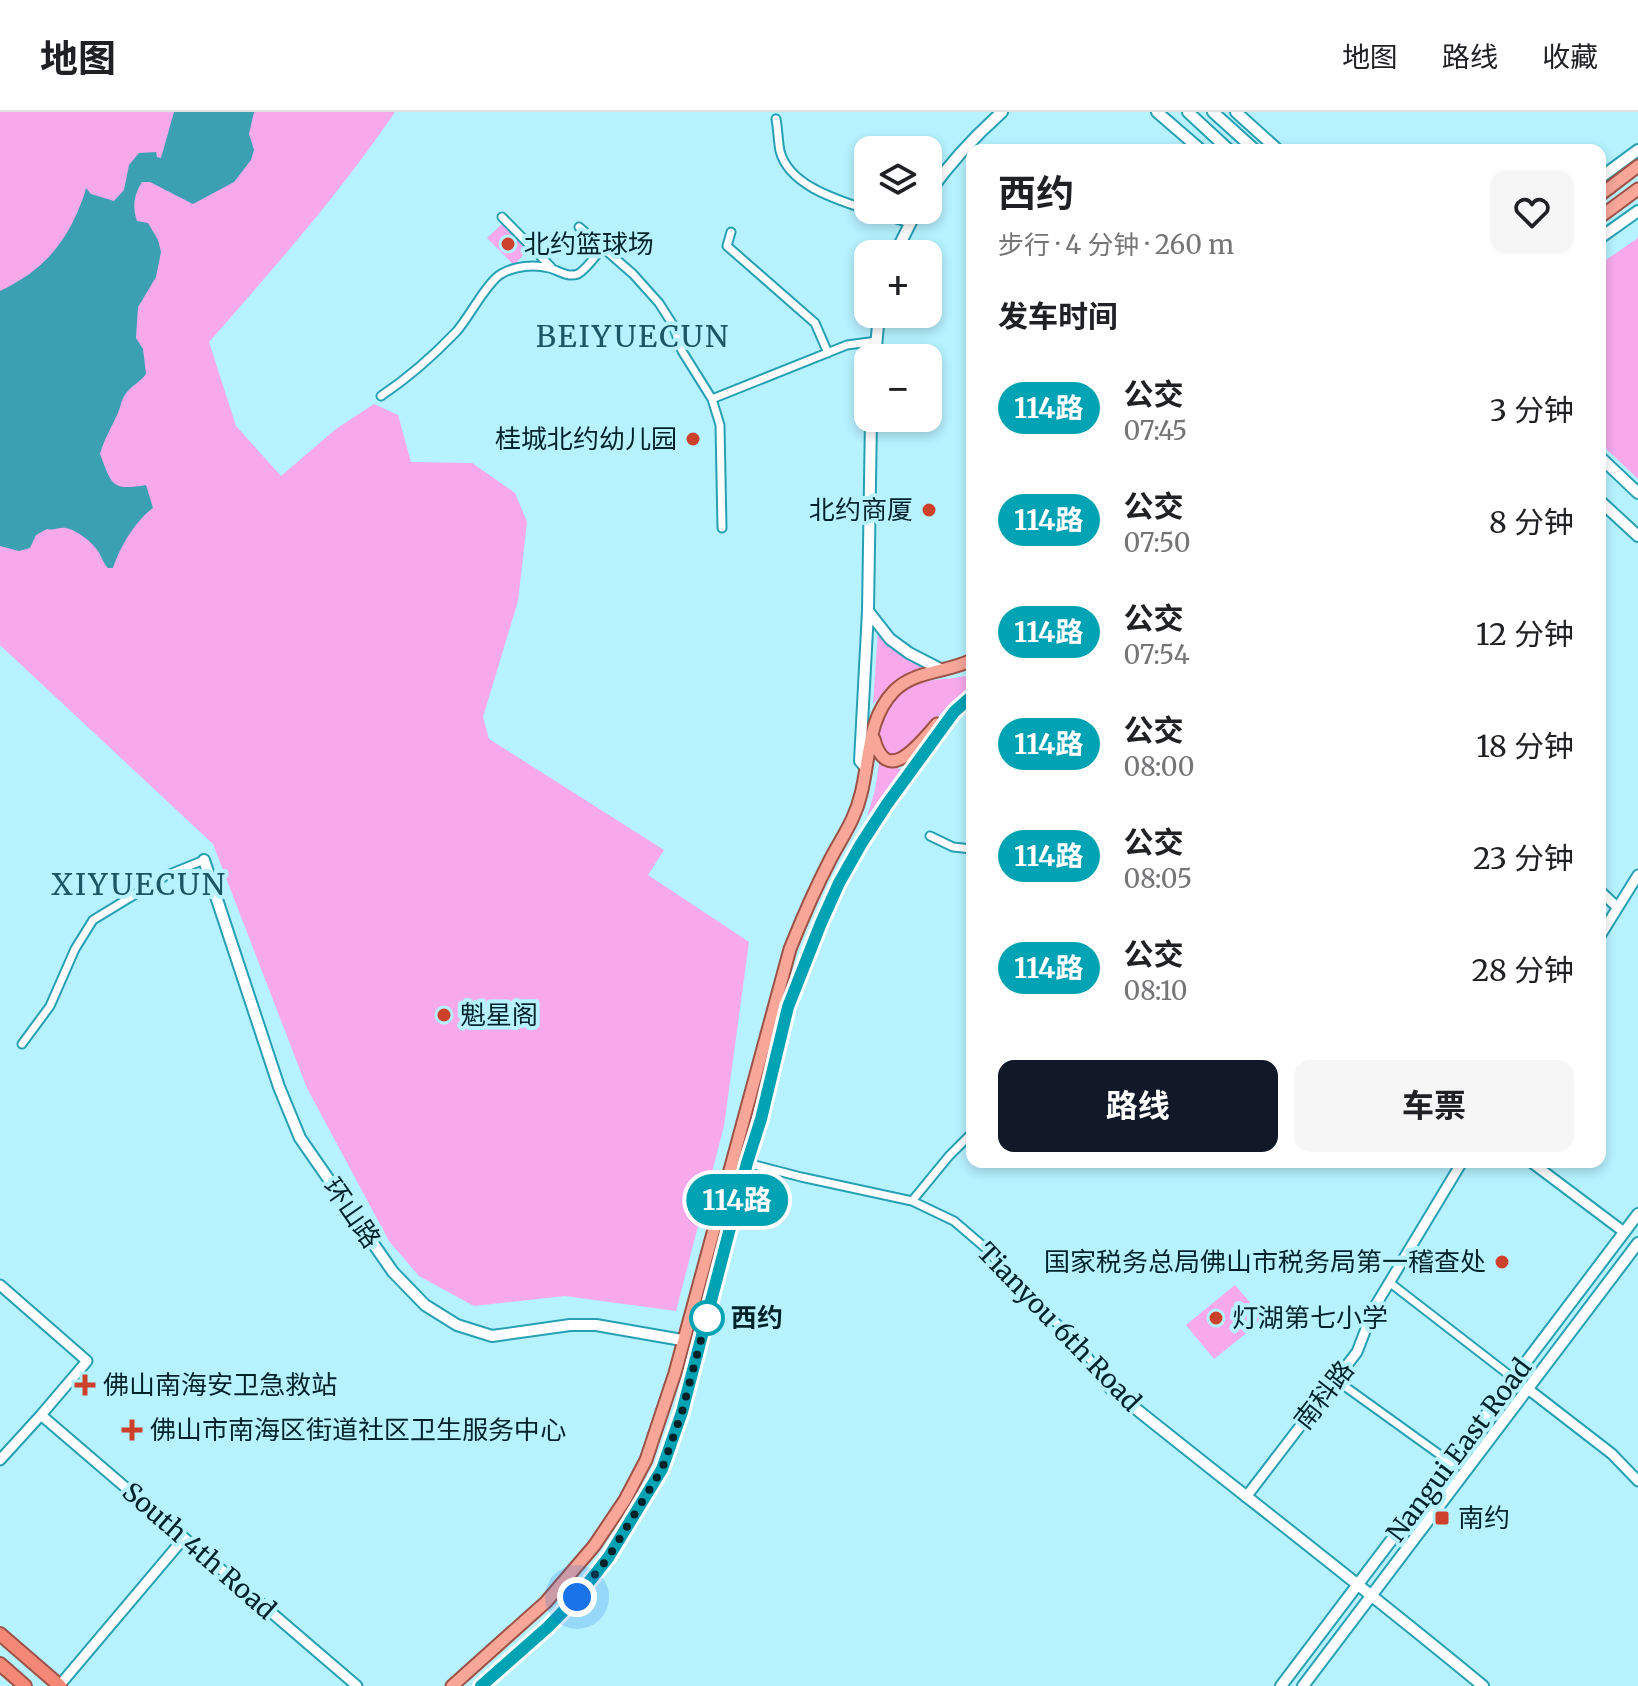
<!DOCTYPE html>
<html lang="zh">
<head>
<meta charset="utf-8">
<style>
  body { margin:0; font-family:Merriweather,"Noto Sans SC",serif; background:#f6f6f6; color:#202124; height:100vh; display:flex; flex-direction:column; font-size:30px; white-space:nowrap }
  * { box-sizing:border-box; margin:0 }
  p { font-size:26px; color:#757577 }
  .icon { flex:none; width:44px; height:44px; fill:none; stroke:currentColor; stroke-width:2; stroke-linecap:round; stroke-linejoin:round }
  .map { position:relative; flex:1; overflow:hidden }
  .panel { position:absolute; left:966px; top:32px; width:640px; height:1024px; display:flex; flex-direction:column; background:#fff; border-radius:16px; box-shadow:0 4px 12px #0003 }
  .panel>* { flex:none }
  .badge { padding:0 16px; border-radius:26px; font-size:28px; line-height:52px }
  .buttons { position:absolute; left:854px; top:24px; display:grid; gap:16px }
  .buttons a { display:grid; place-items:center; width:88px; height:88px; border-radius:16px; background:#fff; box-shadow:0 4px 12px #0003; font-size:40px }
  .you { position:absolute; width:40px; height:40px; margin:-20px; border:6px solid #fff; border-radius:50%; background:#1a73e8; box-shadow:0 0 0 12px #1a73e833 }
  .map>.badge { position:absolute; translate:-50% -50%; box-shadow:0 0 0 4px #fff }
  h2 { padding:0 32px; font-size:30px; line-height:72px }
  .round { display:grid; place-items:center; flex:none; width:84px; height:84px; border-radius:16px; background:#f6f6f6 }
  .headline { display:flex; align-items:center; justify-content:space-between; height:136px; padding:0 32px }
  h1 { font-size:38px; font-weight:700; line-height:60px }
  .action { display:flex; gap:16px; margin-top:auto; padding:16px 32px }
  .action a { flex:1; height:92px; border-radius:16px; background:#111827; color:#fff; font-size:32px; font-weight:700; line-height:92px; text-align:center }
  .action a+a { background:#f6f6f6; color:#202124 }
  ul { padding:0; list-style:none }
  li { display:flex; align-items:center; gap:24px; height:112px; padding:0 32px }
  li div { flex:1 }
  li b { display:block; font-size:30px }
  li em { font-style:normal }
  li .badge { min-width:88px; font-weight:700; text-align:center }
  header { display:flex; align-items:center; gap:48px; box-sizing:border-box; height:112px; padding:0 40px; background:#fff; border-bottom:2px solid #e0e0e0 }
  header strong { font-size:38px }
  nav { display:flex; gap:44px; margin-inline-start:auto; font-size:28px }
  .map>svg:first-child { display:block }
  .green { fill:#f7a9ec }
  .water { fill:#3ba0b2 }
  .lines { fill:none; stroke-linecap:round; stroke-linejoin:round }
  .minor-casing { stroke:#26a0b4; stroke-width:11 }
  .tertiary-casing { stroke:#26a0b4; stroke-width:13 }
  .secondary-casing { stroke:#26a0b4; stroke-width:14 }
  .primary-casing { stroke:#9d5245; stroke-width:15 }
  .trunk-casing { stroke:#9d5245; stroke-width:16 }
  .minor { stroke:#fff; stroke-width:7 }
  .tertiary { stroke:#fff; stroke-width:9 }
  .secondary { stroke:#fff; stroke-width:10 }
  .primary { stroke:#f7a698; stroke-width:11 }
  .trunk { stroke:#f48876; stroke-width:12 }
  .line-casing { stroke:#fff; stroke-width:18 }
  .line { stroke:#00a3b4; stroke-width:12 }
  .walk { stroke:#002329; stroke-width:8; stroke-dasharray:0 14.4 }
  .poi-dot { fill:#cd412b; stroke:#b6f2ff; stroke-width:3 }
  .stop-dot { fill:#fff; stroke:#00a3b4; stroke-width:4 }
  .labels { text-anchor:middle; stroke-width:8; stroke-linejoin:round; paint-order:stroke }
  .poi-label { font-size:26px; fill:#002329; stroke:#b6f2ff; text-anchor:start }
  .street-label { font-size:26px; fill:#002329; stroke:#b6f2ff }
  .stop-label { font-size:26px; font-weight:bold; fill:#002329; stroke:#b6f2ff; text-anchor:start }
  .quarter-label { font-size:30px; letter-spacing:2px; fill:#1a5762; stroke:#b6f2ff }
</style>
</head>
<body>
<header>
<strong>地图</strong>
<nav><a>地图</a><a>路线</a><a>收藏</a></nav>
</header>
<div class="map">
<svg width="1638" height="1574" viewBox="0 0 1638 1574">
  <rect width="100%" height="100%" fill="#b6f2ff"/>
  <!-- green -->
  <path class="green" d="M0,0H395C340,81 274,156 209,230L236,314L281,364L336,317L374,292L398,303L411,350L472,351L515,381L527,410L518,489L483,605L489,627L664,738L648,763L749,830L724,1014L676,1199L565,1184L474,1194L419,1164L389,1129L307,976L213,732L0,533Z
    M502,112L528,138L514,153L487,126Z
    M1638,126V367L1600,331V152Z
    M878,520L902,542L927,554C898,564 894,571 873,592Z
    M972,562V573C958,585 944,598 931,612C923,620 916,633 907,640C902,644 895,645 889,643C859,629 891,583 911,574C931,565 952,569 972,562Z
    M879,652L901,657L867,705L875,678Z
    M1235,1173L1264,1207L1214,1247L1186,1213Z"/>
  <!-- water -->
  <path class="water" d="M174,0H254L249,22L254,38L251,48L234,70L193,92L150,70H142C134,83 132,94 137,109L148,111L158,128L161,140L156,165L138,195L136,226L143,237L146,262C140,270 133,273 127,280C120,288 121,297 116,305C110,318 104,328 100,342C112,373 111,379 146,373L153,396C135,409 120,435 113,456H108C103,451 102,445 98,439C92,430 77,418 66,416C59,415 54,419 47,417L36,423L30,436L19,439L0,434V179C38,161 61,138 78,99C81,91 84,85 86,76L91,82L114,89L124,78L129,53L139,41L156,40L157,45L161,46Z"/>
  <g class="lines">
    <!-- minor casing -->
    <g class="minor-casing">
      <path id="minor" d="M776,7C778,17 778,29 780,39C789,74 838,88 868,98
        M869,98L909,111
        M502,105L551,155
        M579,115L633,162L659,191L673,213L682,239L712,287L720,313L722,416
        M731,120L727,134L815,211L828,241
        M381,284C408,266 433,244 456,220C468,207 487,170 501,162C514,154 534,152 549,156C558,158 567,166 578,162C587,157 596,143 603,135
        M712,287L847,233L877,229
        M930,724L953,735L972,737
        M22,932L50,894L75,837L93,808L167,763L204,748
        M747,1051L801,1065L912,1089L954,1109L989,1139L1011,1171L1077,1229L1110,1276
        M912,1089L949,1044L972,1021
        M1389,1170L1513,1266
        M1336,1268L1450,1350"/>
    </g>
    <!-- tertiary casing -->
    <g class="tertiary-casing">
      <path id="tertiary" d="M1600,779L1617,795
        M1600,824L1638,763
        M1531,1050L1624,1120
        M0,1173L87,1249L41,1303L0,1348
        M1528,1277L1612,1342L1638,1369
        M41,1303L357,1574
        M1246,1385L1357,1240L1374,1196L1462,1050
        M59,1574L184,1426"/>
    </g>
    <!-- secondary casing -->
    <g class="secondary-casing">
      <path id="secondary" d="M1157,0L1201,38
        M1188,0L1229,38
        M1213,0L1255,38
        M1236,0L1278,38
        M1600,66L1638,38
        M928,82C949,52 975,24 1002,0
        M1600,126L1638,99
        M895,142L917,98
        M875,246L879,202
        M1600,345L1638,381
        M1600,389L1638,424
        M868,499L890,527L909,541L942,558
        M866,656L860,649L868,499L871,306
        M204,748L279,975L300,1026L393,1160L425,1193L457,1213L492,1224L570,1213H596L682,1228
        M1110,1276C1234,1376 1361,1473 1483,1574
        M1281,1574L1638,1102
        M1303,1574L1638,1131"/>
    </g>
    <!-- primary casing -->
    <g class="primary-casing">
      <path id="primary" d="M1600,83L1638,54
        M1600,105L1638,77
        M874,627C887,676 921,630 937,612
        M452,1574L546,1490L594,1434L625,1388L646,1348L675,1261L790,837C802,807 815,777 830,748C842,725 855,708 861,682C870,647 867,607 894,579C915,558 946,561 972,548
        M481,1574L548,1515L577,1485L608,1446L662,1357L682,1300L747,1051L761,1007L788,895L821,811L839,771L861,732L900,673L954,600L972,584"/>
    </g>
    <!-- trunk casing -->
    <g class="trunk-casing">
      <path id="trunk" d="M0,1522L60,1574
        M0,1552L25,1574"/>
    </g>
    <!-- minor -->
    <use href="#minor" class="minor"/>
    <!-- tertiary -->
    <use href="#tertiary" class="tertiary"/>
    <!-- secondary -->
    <use href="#secondary" class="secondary"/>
    <!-- primary -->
    <use href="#primary" class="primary"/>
    <!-- trunk -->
    <use href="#trunk" class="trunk"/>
  </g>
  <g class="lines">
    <!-- line casing -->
    <g class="line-casing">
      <path id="line" d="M481,1574L548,1515L577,1485L608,1446L662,1357L682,1300L747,1051L761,1007L788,895L821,811L839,771L861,732L887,692L954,600L972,584"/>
    </g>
    <!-- line -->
    <use href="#line" class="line"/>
    <!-- walk -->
    <path class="walk" d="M577,1485L608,1446L662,1357L682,1300L708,1201L707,1206"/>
  </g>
  <!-- markers -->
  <g class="poi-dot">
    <circle cx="508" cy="132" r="8"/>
    <circle cx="693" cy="327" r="8"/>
    <circle cx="929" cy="398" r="8"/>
    <circle cx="444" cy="903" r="8"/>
    <circle cx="1502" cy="1150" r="8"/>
    <circle cx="1216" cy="1206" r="8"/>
    <path d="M81 1261h8v8h8v8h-8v8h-8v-8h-8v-8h8z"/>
    <path d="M128 1306h8v8h8v8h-8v8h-8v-8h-8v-8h8z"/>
    <rect x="1434" y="1398" width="16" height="16" rx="4"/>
  </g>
  <circle class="stop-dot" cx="707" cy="1206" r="16"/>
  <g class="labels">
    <!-- poi labels -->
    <g class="poi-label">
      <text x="524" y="141">北约篮球场</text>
      <text x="677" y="336" text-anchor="end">桂城北约幼儿园</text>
      <text x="913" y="407" text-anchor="end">北约商厦</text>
      <text x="460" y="912">魁星阁</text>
      <text x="1486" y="1159" text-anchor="end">国家税务总局佛山市税务局第一稽查处</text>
      <text x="1232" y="1215">灯湖第七小学</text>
      <text x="103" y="1282">佛山南海安卫急救站</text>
      <text x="150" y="1327">佛山市南海区街道社区卫生服务中心</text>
      <text x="1458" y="1415">南约</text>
    </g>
    <!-- street labels -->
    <g class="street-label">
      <text transform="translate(352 1101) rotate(55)" y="9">环山路</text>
      <text transform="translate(1059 1215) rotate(46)" y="9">Tianyou 6th Road</text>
      <text transform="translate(1324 1283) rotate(-52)" y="9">南科路</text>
      <text transform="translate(1459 1338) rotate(-53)" y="9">Nangui East Road</text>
      <text transform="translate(199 1439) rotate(41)" y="9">South 4th Road</text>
    </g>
    <!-- stop labels -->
    <g class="stop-label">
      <text x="731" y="1215">西约</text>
    </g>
    <!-- quarter labels -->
    <g class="quarter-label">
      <text x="633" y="235">BEIYUECUN</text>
      <text x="139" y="783">XIYUECUN</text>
    </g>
  </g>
</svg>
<div class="buttons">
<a><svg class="icon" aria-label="layers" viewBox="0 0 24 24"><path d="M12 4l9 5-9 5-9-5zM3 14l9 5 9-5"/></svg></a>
<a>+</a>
<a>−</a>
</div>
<div class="you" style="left:577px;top:1485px"></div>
<b class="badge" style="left:737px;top:1088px;background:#00a3b4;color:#fff">114路</b>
<section class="panel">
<div class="headline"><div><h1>西约</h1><p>步行 · 4 分钟 · 260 m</p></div><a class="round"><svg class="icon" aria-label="heart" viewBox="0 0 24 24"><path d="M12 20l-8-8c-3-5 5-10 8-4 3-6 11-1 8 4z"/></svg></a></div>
<h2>发车时间</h2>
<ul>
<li><span class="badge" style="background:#00a3b4;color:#fff">114路</span><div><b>公交</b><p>07:45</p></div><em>3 分钟</em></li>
<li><span class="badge" style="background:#00a3b4;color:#fff">114路</span><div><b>公交</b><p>07:50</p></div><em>8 分钟</em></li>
<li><span class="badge" style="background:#00a3b4;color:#fff">114路</span><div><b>公交</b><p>07:54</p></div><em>12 分钟</em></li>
<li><span class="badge" style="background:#00a3b4;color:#fff">114路</span><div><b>公交</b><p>08:00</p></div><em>18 分钟</em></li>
<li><span class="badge" style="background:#00a3b4;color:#fff">114路</span><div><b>公交</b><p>08:05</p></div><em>23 分钟</em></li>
<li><span class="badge" style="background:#00a3b4;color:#fff">114路</span><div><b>公交</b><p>08:10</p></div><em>28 分钟</em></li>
</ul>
<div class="action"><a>路线</a><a>车票</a></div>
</section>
</div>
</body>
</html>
